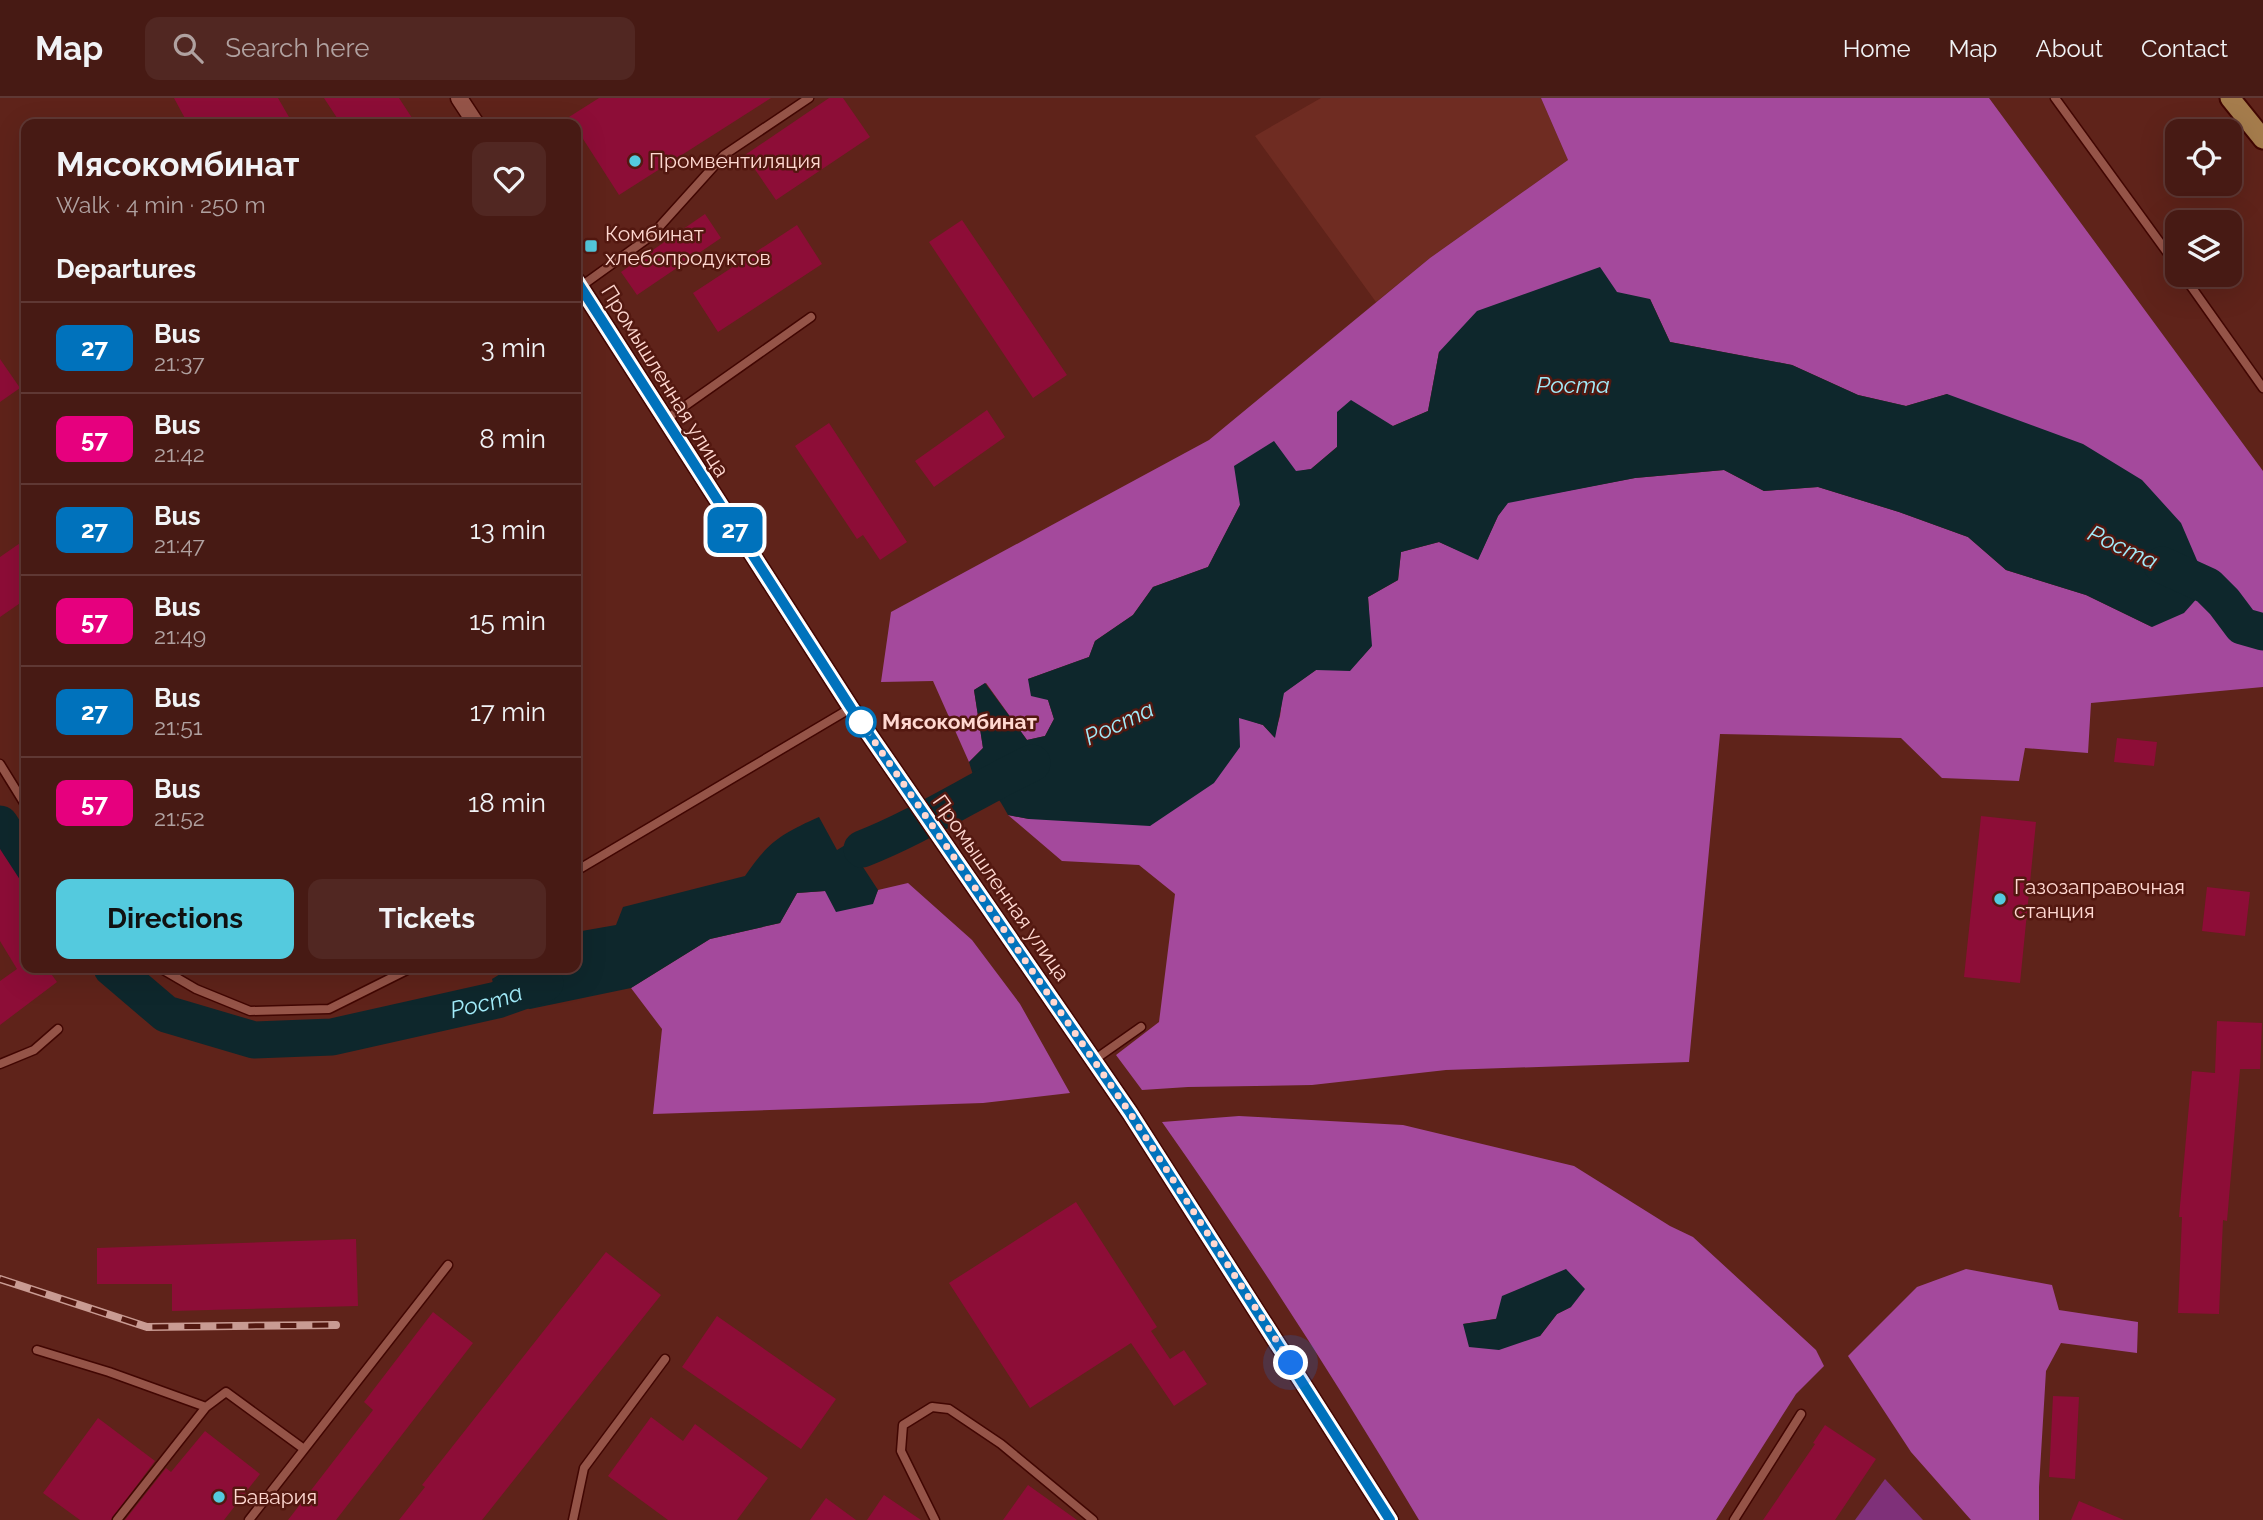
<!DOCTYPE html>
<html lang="en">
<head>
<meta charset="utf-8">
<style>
  body { margin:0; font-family:Raleway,sans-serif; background:#512722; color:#f1f3f6; height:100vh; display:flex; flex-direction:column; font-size:26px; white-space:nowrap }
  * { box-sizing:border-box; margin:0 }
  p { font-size:23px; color:#b0a1a0 }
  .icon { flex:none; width:38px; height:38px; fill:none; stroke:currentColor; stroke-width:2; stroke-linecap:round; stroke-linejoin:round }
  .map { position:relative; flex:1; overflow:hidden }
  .panel { position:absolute; left:21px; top:21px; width:560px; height:854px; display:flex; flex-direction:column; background:#471a14; border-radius:14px; box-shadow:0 7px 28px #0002,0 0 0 2px #5f3834 }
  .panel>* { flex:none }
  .badge { padding:0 14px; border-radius:10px; font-size:24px; line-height:46px }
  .controls { position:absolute; left:2165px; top:21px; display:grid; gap:14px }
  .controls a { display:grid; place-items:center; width:77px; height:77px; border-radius:14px; background:#471a14; box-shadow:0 7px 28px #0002,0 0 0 2px #5f3834; font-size:35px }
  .you { position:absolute; width:35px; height:35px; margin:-18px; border:5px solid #fff; border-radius:50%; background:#1a73e8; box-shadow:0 0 0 10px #1a73e833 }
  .map>.badge { position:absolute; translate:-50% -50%; box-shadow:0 0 0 4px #fff }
  h2 { padding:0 35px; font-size:26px; line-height:63px }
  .round { display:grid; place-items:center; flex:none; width:74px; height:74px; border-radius:14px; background:#512722 }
  .headline { display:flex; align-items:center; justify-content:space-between; height:119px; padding:0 35px }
  h1 { font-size:33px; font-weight:700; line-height:52px }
  .action { display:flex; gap:14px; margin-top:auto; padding:14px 35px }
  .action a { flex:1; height:80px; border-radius:14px; background:#54cade; color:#111; font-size:28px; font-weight:700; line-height:80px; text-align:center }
  .action a+a { background:#512722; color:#f1f3f6 }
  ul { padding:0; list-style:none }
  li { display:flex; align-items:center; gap:21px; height:91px; padding:0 35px; border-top:2px solid #5f3834 }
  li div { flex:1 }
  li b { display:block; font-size:26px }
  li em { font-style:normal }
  li .badge { min-width:77px; font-weight:700; text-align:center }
  header { display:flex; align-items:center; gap:42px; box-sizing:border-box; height:98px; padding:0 35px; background:#471a14; border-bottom:2px solid #5f3834 }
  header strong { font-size:33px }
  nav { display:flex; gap:38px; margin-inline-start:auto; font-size:24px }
  .search { width:490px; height:63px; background:#512722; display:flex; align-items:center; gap:18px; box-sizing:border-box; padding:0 24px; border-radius:14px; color:#b0a1a0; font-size:26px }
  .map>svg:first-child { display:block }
  .built { fill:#6f2c22 }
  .green { fill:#7f3079 }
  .forest { fill:#a4499c; fill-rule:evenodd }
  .water { fill:#0e272c }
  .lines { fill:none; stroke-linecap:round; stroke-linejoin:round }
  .river { stroke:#0e272c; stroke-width:37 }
  .building { fill:#8d0d37 }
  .service-casing { stroke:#410602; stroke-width:11 }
  .minor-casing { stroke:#410602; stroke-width:19 }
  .primary-casing { stroke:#410602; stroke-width:23 }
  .service { stroke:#955448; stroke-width:8 }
  .minor { stroke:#955448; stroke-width:16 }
  .primary { stroke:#a57c4c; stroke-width:19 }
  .rail-casing { stroke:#c99b93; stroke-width:8 }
  .rail { stroke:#531810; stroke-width:5; stroke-dasharray:16; stroke-linecap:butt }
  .line-casing { stroke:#fff; stroke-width:16 }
  .line { stroke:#0072bc; stroke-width:10 }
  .walk { stroke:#ffd8d1; stroke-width:7; stroke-dasharray:0 12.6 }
  .poi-dot { fill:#54cade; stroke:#531810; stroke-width:2.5 }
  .stop-dot { fill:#fff; stroke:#0072bc; stroke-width:3.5 }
  .labels { text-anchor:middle; stroke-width:5; stroke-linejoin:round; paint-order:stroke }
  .poi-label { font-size:21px; fill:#ffd8d1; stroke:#531810; text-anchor:start }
  .street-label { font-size:21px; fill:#ffd8d1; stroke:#531810 }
  .stop-label { font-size:21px; font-weight:bold; fill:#ffd8d1; stroke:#531810; text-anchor:start }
  .water-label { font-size:23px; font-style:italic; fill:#a2ecfa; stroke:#531810 }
</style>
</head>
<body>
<header>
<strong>Map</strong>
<div class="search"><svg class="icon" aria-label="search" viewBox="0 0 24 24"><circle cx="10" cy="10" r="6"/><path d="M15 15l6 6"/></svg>Search here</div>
<nav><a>Home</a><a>Map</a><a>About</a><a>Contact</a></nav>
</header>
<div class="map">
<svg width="2263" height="1422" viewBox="0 0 2263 1422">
  <rect width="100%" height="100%" fill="#5f231a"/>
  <!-- built -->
  <path class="built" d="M1321,0H1541L1568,62L1430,160L1376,204L1255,38Z"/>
  <!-- green -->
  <path class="green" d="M1885,1381L1923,1422H1855Z"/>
  <!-- forest -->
  <path class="forest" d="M1541,0H1989L2263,373V589L2091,605L2088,655L2025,650L2019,683L1942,680L1901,640L1720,636L1689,964L1446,972L1312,987L1188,989L1142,992L1116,957L1159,924L1175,796L1139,767L1062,763L1008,717L1029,721L1239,619L1263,627L1274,639L1280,618L1283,595L1316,572H1350L1371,549L1368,499L1398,482L1401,454L1439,444L1478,461L1498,418L1508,404L1635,380L1724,372L1764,393L1818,389L1899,414L1968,439L2006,472L2086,497L2152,529L1947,296L1906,308L1858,297L1792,267L1670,244L1650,201L1439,254L1428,313L1393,328L1337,314V349L1311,371L1296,374L1240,407L1208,469L1153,489L1133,517L1095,543L1089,559L1028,581L1048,602L1054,621L1045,638L1027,642L986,585L974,592L983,650L969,664L933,583L881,584L891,514L1209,342L1430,160L1568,62Z
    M908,785L972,842L1020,906L1070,995L983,1005L653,1016L662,931L631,890L710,841L780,825L797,795L825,793L872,806L878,792Z
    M1239,1018L1403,1027L1574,1068L1670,1128L1693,1139L1816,1252L1824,1268L1796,1296L1716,1422H1419C1338,1286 1253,1153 1162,1024ZM1571,1209L1557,1216L1540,1238L1463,1226Z
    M1966,1171L2052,1187L2059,1212L2138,1224L2137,1255L2061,1245L2046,1273L2039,1389V1422H1971L1911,1354L1848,1258L1917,1189Z"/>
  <!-- water -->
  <path class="water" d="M1600,169L1617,194L1650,201L1670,244L1792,267L1858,297L1906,308L1947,296L2083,346L2142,382L2181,425L2208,488L2184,515L2152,529L2086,497L2006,472L1968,439L1899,414L1818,389L1764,393L1724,372L1635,380L1508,405L1498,418L1478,462L1439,444L1401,454L1398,482L1368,499L1372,548L1350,573L1316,572L1284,595L1275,640L1263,627L1239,620L1240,649L1214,685L1150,728L1029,721L1008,717C999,700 989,686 973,677L969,664L983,650L974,592L985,585L1027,642L1045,638L1054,621L1048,602L1031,598L1028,581L1089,559L1095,543L1133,517L1153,489L1208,469L1240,407L1234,368L1274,343L1296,373L1311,371L1337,349V314L1351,302L1393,328L1428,313L1439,254L1477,213Z
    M819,719L837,752L862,737L905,723L909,734L863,769L878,792L873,806L836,814L825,793L797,795L780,825L710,841L631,890L530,911L497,902L492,881L510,870H576V834L616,827L623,809L745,778C769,743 781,736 819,719Z
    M1566,1171L1585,1191L1571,1209L1557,1216L1540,1238L1499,1252L1469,1249L1463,1226L1496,1221L1502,1198Z"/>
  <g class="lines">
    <!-- river -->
    <g class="river">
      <path d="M2162,467L2208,488L2224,504L2242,528L2263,534"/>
      <path d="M0,726L26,766"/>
      <path d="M862,751C921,728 975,692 1032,665"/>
      <path id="s1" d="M112,870L166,916L254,942L332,939L497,902L545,885"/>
    </g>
  </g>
  <!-- building -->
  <path class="building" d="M174,0H278L293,26H188Z
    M324,0H399L416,26H341Z
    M599,0H771L619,97L569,19Z
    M829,0H843L870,39L776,102L745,57Z
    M705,116L721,140L637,197L621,174Z
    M962,122L1067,277L1033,300L929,144Z
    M797,127L822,166L718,234L693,195Z
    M0,261L20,290L0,304Z
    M987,312L1005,339L934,389L915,363Z
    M829,325L907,444L880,462L863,437L857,441L795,348Z
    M26,441V501L0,519V459Z
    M2117,640L2157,644L2154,668L2114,664Z
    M1981,718L2036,724L2020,885L1964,879Z
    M0,751L26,791V870H47L57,884L0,927V883L17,871L0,843Z
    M2207,789L2250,794L2245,838L2202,833Z
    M2217,923L2262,925L2260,971H2240L2227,1123L2223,1122L2219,1216L2178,1215L2182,1119H2179L2192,973L2215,975Z
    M1076,1104L1157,1229L1151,1233L1170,1261L1184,1252L1207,1286L1174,1308L1131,1245L1030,1310L949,1185Z
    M356,1141L358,1208L172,1213V1186H97V1150Z
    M606,1154L661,1197L482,1422H399L425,1389L422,1387Z
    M433,1214L473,1245L336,1422H288L373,1312L364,1304Z
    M717,1218L836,1301L801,1351L682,1269Z
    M2053,1298L2079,1299L2075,1381L2049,1379Z
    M651,1319L683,1343L695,1326L768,1380L737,1422H668L608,1378Z
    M98,1320L155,1363L111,1422H80L43,1395Z
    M1825,1327L1876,1361L1835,1422H1763L1815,1346L1813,1345Z
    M205,1333L260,1376L224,1422H125L166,1370L171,1374Z
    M1028,1387L1077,1422H1003Z
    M884,1397L921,1422H867Z
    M826,1400L856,1422H810Z
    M2079,1403L2124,1422H2071Z"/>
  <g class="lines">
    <!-- service casing -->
    <g class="service-casing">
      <path id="service" d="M2055,0L2177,168
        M2183,177L2263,290
        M580,189L651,138L724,57L809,0
        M665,322L811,219
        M0,666L26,708
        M576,773L851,610
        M160,870L196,891L250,913L329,911L411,870
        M1094,962L1141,929
        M0,966L34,952L58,931
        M37,1252L109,1274L206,1309
        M117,1422L206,1309L226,1294L304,1351
        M249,1422L448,1167
        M573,1422L584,1370L665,1261
        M935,1422L901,1353L903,1327L932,1309L949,1311L1001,1346L1093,1422
        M1734,1422L1801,1316"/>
    </g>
    <!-- minor casing -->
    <g class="minor-casing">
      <path id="minor" d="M459,0L476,26
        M576,182L851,610L1130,1015L1390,1422"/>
    </g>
    <!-- primary casing -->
    <g class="primary-casing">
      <path id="primary" d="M2230,0L2263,41"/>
    </g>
    <!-- service -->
    <use href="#service" class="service"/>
    <!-- minor -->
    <use href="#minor" class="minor"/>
    <!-- primary -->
    <use href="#primary" class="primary"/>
    <!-- rail casing -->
    <g class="rail-casing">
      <path id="rail" d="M0,1181L147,1229L336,1227"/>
    </g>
    <!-- rail -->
    <use href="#rail" class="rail"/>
  </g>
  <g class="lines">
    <!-- line casing -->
    <g class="line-casing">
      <path id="line" d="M576,182L851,610L1130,1015L1390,1422"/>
    </g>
    <!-- line -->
    <use href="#line" class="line"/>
    <!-- walk -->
    <path class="walk" d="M861,624L1130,1015L1291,1265"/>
  </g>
  <!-- markers -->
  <g class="poi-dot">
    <circle cx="635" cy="63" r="7"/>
    <rect x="584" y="141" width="14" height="14" rx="3.5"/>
    <circle cx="2000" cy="801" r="7"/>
    <circle cx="219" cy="1399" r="7"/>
  </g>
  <circle class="stop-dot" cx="861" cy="624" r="14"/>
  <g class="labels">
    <!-- poi labels -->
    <g class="poi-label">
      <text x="649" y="70">Промвентиляция</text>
      <text x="605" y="143">Комбинат<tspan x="605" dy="24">хлебопродуктов</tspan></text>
      <text x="2014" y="796">Газозаправочная<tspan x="2014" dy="24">станция</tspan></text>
      <text x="233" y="1406">Бавария</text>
    </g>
    <!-- street labels -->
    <g class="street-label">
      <text transform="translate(665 283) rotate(58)" y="7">Промышленная улица</text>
      <text transform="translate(1001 790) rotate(55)" y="7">Промышленная улица</text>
    </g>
    <!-- stop labels -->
    <g class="stop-label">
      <text x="882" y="631">Мясокомбинат</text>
    </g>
    <!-- water labels -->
    <g class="water-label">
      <text x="1573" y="295">Роста</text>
      <text transform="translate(2123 449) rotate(25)" y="8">Роста</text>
      <text transform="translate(1119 625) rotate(-25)" y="8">Роста</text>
      <text dy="8" stroke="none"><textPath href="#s1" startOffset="399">Роста</textPath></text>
    </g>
  </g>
</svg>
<div class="controls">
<a><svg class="icon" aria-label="locate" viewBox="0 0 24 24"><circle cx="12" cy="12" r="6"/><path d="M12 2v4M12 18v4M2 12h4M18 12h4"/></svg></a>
<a><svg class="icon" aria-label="layers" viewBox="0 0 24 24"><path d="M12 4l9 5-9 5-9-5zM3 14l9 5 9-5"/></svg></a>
</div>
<div class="you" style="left:1291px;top:1265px"></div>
<b class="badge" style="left:735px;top:432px;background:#0072bc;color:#fff">27</b>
<section class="panel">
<div class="headline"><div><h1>Мясокомбинат</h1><p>Walk · 4 min · 250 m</p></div><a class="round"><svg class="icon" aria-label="heart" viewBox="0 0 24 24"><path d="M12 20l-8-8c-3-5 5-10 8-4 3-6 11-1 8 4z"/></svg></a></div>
<h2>Departures</h2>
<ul>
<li><span class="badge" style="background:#0072bc;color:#fff">27</span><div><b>Bus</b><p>21:37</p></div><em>3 min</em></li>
<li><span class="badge" style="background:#e6007e;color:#fff">57</span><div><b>Bus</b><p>21:42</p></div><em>8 min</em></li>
<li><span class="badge" style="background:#0072bc;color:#fff">27</span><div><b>Bus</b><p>21:47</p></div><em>13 min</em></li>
<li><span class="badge" style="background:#e6007e;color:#fff">57</span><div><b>Bus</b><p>21:49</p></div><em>15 min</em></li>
<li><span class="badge" style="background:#0072bc;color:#fff">27</span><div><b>Bus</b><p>21:51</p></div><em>17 min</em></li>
<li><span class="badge" style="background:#e6007e;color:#fff">57</span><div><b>Bus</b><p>21:52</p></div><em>18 min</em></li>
</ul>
<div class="action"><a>Directions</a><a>Tickets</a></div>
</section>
</div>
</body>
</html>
